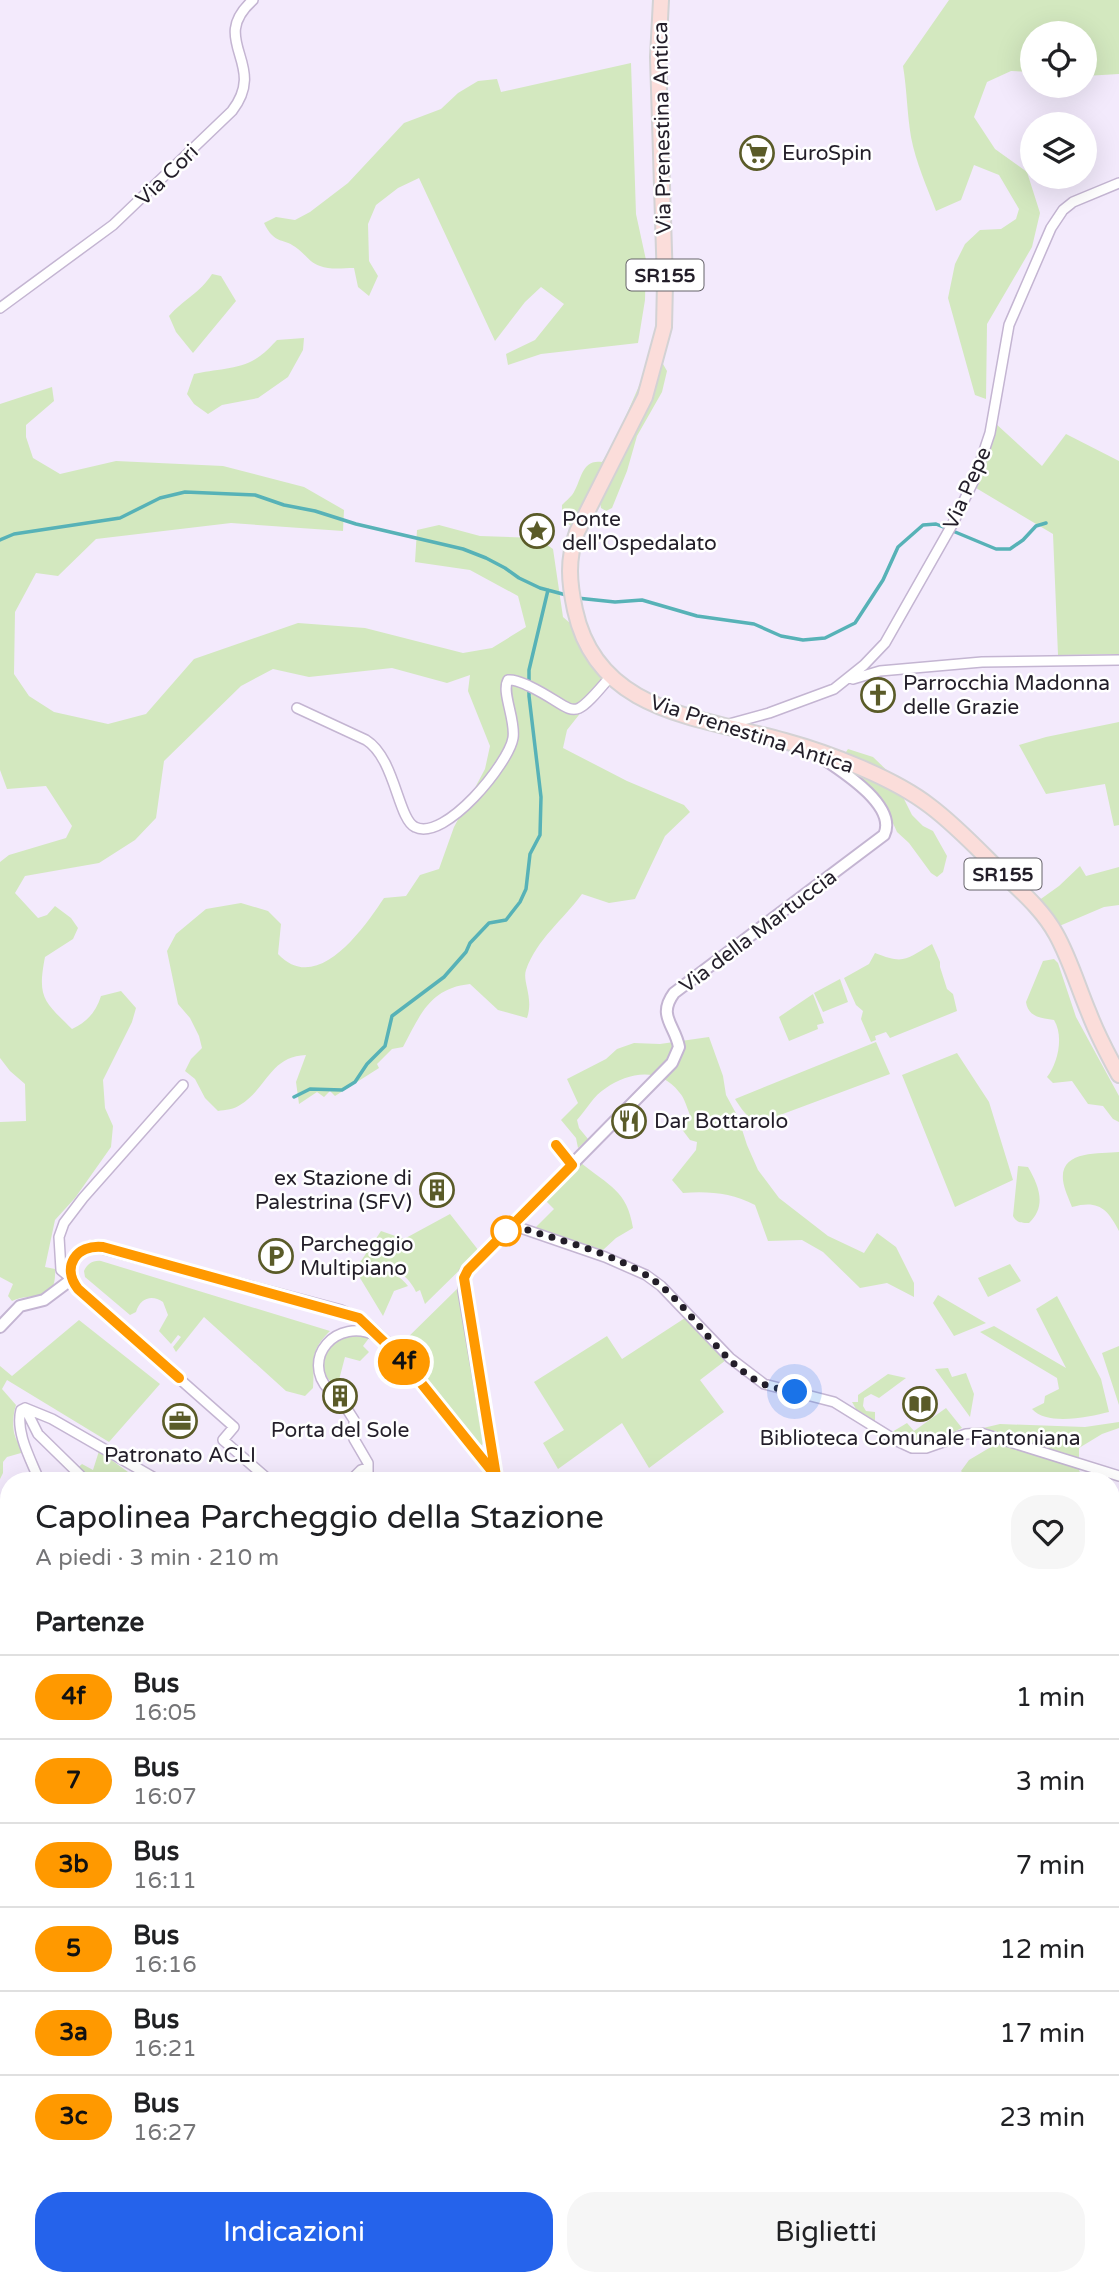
<!DOCTYPE html>
<html lang="it">
<head>
<meta charset="utf-8">
<style>
  body { margin:0; font-family:"Varela Round",sans-serif; background:#f6f6f6; color:#202124; height:100vh; display:flex; flex-direction:column; font-size:26px; white-space:nowrap }
  * { box-sizing:border-box; margin:0 }
  p { font-size:23px; color:#757577 }
  .icon { flex:none; width:38px; height:38px; fill:none; stroke:currentColor; stroke-width:2; stroke-linecap:round; stroke-linejoin:round }
  .map { position:relative; flex:1; overflow:hidden }
  .drawer { position:absolute; left:0px; top:1472px; width:1120px; height:814px; display:flex; flex-direction:column; background:#fff; border-radius:28px 28px 0 0; box-shadow:0 7px 28px #0002 }
  .drawer>* { flex:none }
  .badge { padding:0 14px; border-radius:23px; font-size:24px; line-height:46px }
  .controls { position:absolute; left:1020px; top:21px; display:grid; gap:14px }
  .controls a { display:grid; place-items:center; width:77px; height:77px; border-radius:50%; background:#fff; box-shadow:0 7px 28px #0002; font-size:35px }
  .you { position:absolute; width:35px; height:35px; margin:-18px; border:5px solid #fff; border-radius:50%; background:#1a73e8; box-shadow:0 0 0 10px #1a73e833 }
  .map>.badge { position:absolute; translate:-50% -50%; box-shadow:0 0 0 4px #fff }
  h2 { padding:0 35px; font-size:26px; line-height:63px }
  .round { display:grid; place-items:center; flex:none; width:74px; height:74px; border-radius:28px; background:#f6f6f6 }
  .summary { display:flex; align-items:center; justify-content:space-between; height:119px; padding:0 35px }
  h1 { font-size:33px; font-weight:600; line-height:52px }
  .button { display:flex; gap:14px; margin-top:auto; padding:14px 35px }
  .button a { flex:1; height:80px; border-radius:28px; background:#2563eb; color:#fff; font-size:28px; font-weight:600; line-height:80px; text-align:center }
  .button a+a { background:#f6f6f6; color:#202124 }
  ul { padding:0; list-style:none }
  li { display:flex; align-items:center; gap:21px; height:84px; padding:0 35px; border-top:2px solid #e0e0e0 }
  li div { flex:1 }
  li b { display:block; font-size:26px }
  li em { font-style:normal }
  li .badge { min-width:77px; font-weight:700; text-align:center }
  .map>svg:first-child { display:block }
  .green { fill:#d3e8bf }
  .lines { fill:none; stroke-linecap:round; stroke-linejoin:round }
  .stream { stroke:#57b2b7; stroke-width:3.5 }
  .minor-tunnel { stroke:#c9c1d2; stroke-width:9; stroke-dasharray:9 4.5; stroke-linecap:butt }
  .minor-casing { stroke:#c4b5d2; stroke-width:12 }
  .tertiary-casing { stroke:#c4b5d2; stroke-width:14 }
  .primary-casing { stroke:#d3d2d4; stroke-width:18 }
  .minor { stroke:#fff; stroke-width:9 }
  .tertiary { stroke:#fff; stroke-width:10 }
  .primary { stroke:#fbddda; stroke-width:14 }
  .line-casing { stroke:#fff; stroke-width:16 }
  .line { stroke:#f90; stroke-width:10 }
  .walk { stroke:#231e29; stroke-width:7; stroke-dasharray:0 12.6 }
  .stop-dot { fill:#fff; stroke:#f90; stroke-width:3.5 }
  .labels { text-anchor:middle; stroke-width:5; stroke-linejoin:round; paint-order:stroke }
  .shield { fill:#fff; stroke:#656269; stroke-width:2 }
  .shield-label { font-size:19px; font-weight:bold; fill:#231e29 }
  .street-label { font-size:21px; fill:#231e29; stroke:#fff }
  .poi-label { font-size:21px; fill:#231e29; stroke:#fff; text-anchor:start }
</style>
</head>
<body>
<div class="map">
<svg width="1119" height="2284" viewBox="0 0 1119 2284">
  <rect width="100%" height="100%" fill="#f3eafc"/>
  <!-- green -->
  <path class="green" d="M949,0H1119V74L1085,76V33H1032V72L1011,71L987,82L974,117L995,149L1027,172L1040,213L1032,247L987,324L986,399L975,395L948,298L955,264L965,244L980,230L1001,229L1016,219L1019,209L999,175L974,165L961,200L936,211C927,187 916,163 911,137C907,114 907,90 903,66Z
    M631,63L636,214L646,260L645,300L638,343L541,354L508,365L506,354L535,340L564,304L541,287L525,302L495,341L419,178L398,188L376,205L368,224L369,261L378,276L369,296L358,287L354,268C343,268 330,270 320,266C310,263 306,255 298,249C284,237 275,246 264,223L276,217L295,220L310,212L348,183L404,123L441,109L458,93L478,81L497,79L501,92Z
    M212,274L221,276L236,301L193,353L176,332L169,316C184,299 200,293 212,274Z
    M304,338L303,350L288,377L258,398L222,405L208,414L194,404L187,394L194,374C215,369 242,370 260,356C266,352 272,345 277,340Z
    M663,364L667,371L662,392L637,436L627,471L612,508L606,511L601,508L600,502L603,494L592,486L588,505L577,526L569,525L562,512V505C566,501 572,496 574,492C582,478 582,459 602,462L614,443L646,370Z
    M52,387L54,401L26,425V437L33,458L60,474L116,461L223,466L304,487L344,510L343,531L231,523L96,539L58,576L36,573L15,612L14,674L29,696L54,712L108,724L146,714L194,659L298,623L365,628L463,653L492,648L526,627L518,596L470,570L415,562L417,530L439,525L480,536L537,538L553,549L563,617L579,631L610,677L592,704L582,711L567,730L563,748L627,781L684,805L690,812L665,836L635,899L609,903L582,894C563,920 537,939 526,970C522,982 534,997 527,1018L498,1010L470,984C430,988 420,1015 403,1047L392,1049L377,1064L379,1068L335,1096L330,1091L324,1097L317,1092L299,1104L296,1082L306,1055C270,1056 267,1089 240,1105C235,1109 225,1110 218,1111L205,1098L195,1079L185,1071L191,1059L202,1048L199,1036L190,1018L178,1004L167,951L176,934L206,909L241,903L268,911L281,924L278,954C317,996 364,928 384,898L406,896L420,875L439,869L454,827L485,769L490,746L468,691L470,675L447,683L392,668L309,677L273,669L241,686L164,761L156,818L135,840L99,863L25,876L15,893L38,918L47,915L55,906L71,918L78,928L73,939L45,957C37,998 44,1001 72,1029C87,1022 96,1012 101,996L121,991L136,1008L132,1022L103,1080L105,1108L113,1126L111,1147L75,1198L55,1220L45,1267L55,1269C57,1305 33,1291 12,1301L8,1296L13,1284L0,1277V1122L26,1121L25,1084L10,1071L0,1058V862L9,855L66,838L72,826L46,786L7,789L0,770V404Z
    M995,423L1042,466L1066,434L1119,461V654L1058,655L1053,534L976,488Z
    M1119,722V825L1114,826L1105,784L1046,794L1019,745L1046,737Z
    M848,749L873,757L899,782L903,797L912,815L923,826L933,831L947,856L943,872L937,877L931,873L909,843L897,832L883,801L869,786L853,775L844,755Z
    M1080,866L1086,876L1119,867V905L1104,907L1057,927L1038,901L1059,886Z
    M932,944L940,962V967L947,989L953,994L957,1011L890,1038L886,1032L875,1036L876,1040L871,1042L861,1019L863,1011L856,1005L844,978L869,964L875,953C905,965 906,959 932,944Z
    M1054,959L1058,963L1076,1017L1119,1096V1122L1113,1119L1103,1106L1088,1104L1072,1081L1053,1083L1047,1077C1058,1063 1064,1036 1054,1020C1041,1018 1028,1017 1026,1002L1043,961Z
    M840,979L848,1002L823,1012L814,993Z
    M813,994L824,1023L817,1025L818,1029L789,1041L779,1017Z
    M709,1037L723,1076L726,1095L738,1117L747,1145L758,1170L779,1198L828,1236L864,1253L877,1233L896,1247L914,1283V1297L887,1283L860,1288L823,1252L802,1240L768,1241L755,1205C732,1193 709,1191 683,1193L672,1180L696,1150L697,1142L690,1140L681,1128L691,1117C687,1109 685,1098 679,1092C659,1066 628,1073 606,1088C593,1096 587,1109 577,1120L579,1128L588,1139L578,1148L576,1138L561,1120L578,1103L567,1079L606,1059L617,1049L634,1043L660,1044Z
    M876,1042L890,1074L764,1121C749,1122 743,1111 735,1099Z
    M957,1053L989,1102L1013,1180L955,1207L902,1075Z
    M1119,1152V1231C1107,1208 1098,1200 1072,1207C1069,1199 1064,1189 1063,1180C1060,1150 1099,1154 1119,1152Z
    M581,1163C609,1186 627,1190 633,1228L616,1238L603,1250L534,1229L554,1209L545,1200Z
    M1018,1166L1028,1167C1039,1186 1047,1206 1029,1223C1021,1223 1017,1223 1013,1216Z
    M450,1214L479,1251L425,1304L420,1290L416,1292C406,1270 383,1261 359,1267V1264L381,1231L404,1239Z
    M101,1261L330,1331C308,1353 315,1361 313,1388L305,1396L286,1391L204,1317L176,1352L173,1347L181,1337L178,1335L171,1344L159,1331L168,1315L163,1302C152,1294 140,1298 136,1312L130,1315L85,1277L84,1271C87,1264 93,1260 101,1261Z
    M1010,1264L1021,1281L988,1297L978,1278Z
    M367,1269C384,1268 397,1272 408,1286L394,1291L383,1316L357,1273Z
    M458,1288L486,1438L482,1445L478,1446L398,1347Z
    M938,1295L986,1323L954,1336L933,1303Z
    M1057,1296L1101,1379L1109,1412C1089,1417 1047,1426 1032,1409L1044,1403L1045,1396L1059,1389L1057,1378L980,1332L994,1326L1066,1368L1036,1309Z
    M685,1318L726,1360L700,1380L724,1412L649,1468L622,1423L558,1469L543,1443L564,1430L534,1382L607,1336L622,1359Z
    M79,1320L160,1384L109,1442L7,1380L2,1389L16,1405C13,1414 12,1427 15,1436C17,1443 21,1445 21,1453L7,1457L3,1462V1473L0,1479V1366L12,1376Z
    M359,1335L369,1338L363,1346L369,1352L360,1361L345,1357L339,1380H346L337,1385L333,1380L330,1381C308,1358 336,1336 359,1335Z
    M1119,1346V1405L1102,1353Z
    M948,1368L952,1377L966,1373L974,1394L970,1417L935,1369Z
    M888,1374L906,1378L879,1398L871,1394L864,1398L863,1406L866,1411L875,1412V1421L856,1409L852,1402H858V1395Z
    M946,1408L962,1428C936,1441 919,1450 892,1432L907,1423L914,1431Z
    M1119,1422V1428L1102,1434L1079,1448V1470L1083,1480H969L961,1471L969,1460L1011,1435L1006,1436L983,1428L1000,1424L1085,1427Z
    M99,1451L128,1472L121,1480H79L73,1472L82,1464L93,1470Z
    M0,1589L9,1590V1687H0Z
    M9,1842V2188L0,2190V1844Z
    M0,2249L9,2252V2277H54L64,2284H0Z"/>
  <g class="lines">
    <!-- stream -->
    <path class="stream" d="M0,540L14,534L120,518L160,498L185,492L255,495L284,505L315,511L356,524L463,549L486,558L505,568L519,578L540,588L570,596
      M577,598L615,602L642,600L697,616L754,624L781,636L803,640L825,638L855,623L883,580L898,547L923,525L936,524L996,549H1010L1023,540L1036,526L1046,523
      M294,1097L310,1089L342,1090L355,1082L367,1064L385,1046L392,1016L444,977L466,952L470,943L489,923L506,920L520,902L526,889L530,854L540,835L541,797L529,696V670L548,590"/>
    <!-- minor-tunnel -->
    <path class="minor-tunnel" d="M329,1390L345,1406"/>
    <!-- minor casing -->
    <g class="minor-casing">
      <path id="minor" d="M0,308L113,225L232,111C269,63 207,41 253,0
        M853,679L880,671L982,662L1119,660
        M297,708L366,740C395,758 398,819 415,827C445,842 509,763 513,738C516,720 501,692 508,680C516,679 522,683 529,686C579,710 568,727 610,677
        M729,724L769,713L834,689L864,665L885,643L952,525L975,478L990,433L1009,325L1051,228L1063,210L1073,202L1119,183
        M183,1085L83,1198L64,1223L59,1237L61,1270L72,1279L80,1291L234,1427L223,1440L269,1480
        M512,1225L605,1257L646,1275L661,1286L730,1358L764,1384L834,1402L897,1441L912,1448H926L966,1434L981,1433L1119,1476
        M329,1390C300,1359 336,1316 377,1336
        M345,1406L354,1420V1439L368,1463V1476L371,1480
        M25,1408L52,1419L158,1480
        M25,1408L38,1434L85,1480
        M25,1408L21,1410C15,1432 31,1460 39,1480
        M351,1480L361,1470L367,1468
        M0,1550L9,1555
        M1111,2023L1119,2034
        M1111,2239L1119,2237
        M0,2264L9,2263
        M608,2277L610,2284
        M698,2277L699,2284
        M984,2277L986,2284
        M225,2284V2277
        M483,2284V2277
        M581,2284L585,2277
        M664,2284L665,2277
        M721,2284L725,2277"/>
    </g>
    <!-- tertiary casing -->
    <g class="tertiary-casing">
      <path id="tertiary" d="M0,1327L20,1306L44,1300L72,1279C66,1261 78,1249 95,1246L341,1311L363,1321L391,1347L496,1476
        M496,1477L464,1291L465,1273L672,1063L679,1047C675,1025 657,1016 674,993L884,835C898,806 842,771 821,757
        M0,1606L9,1615
        M1111,1776L1119,1771
        M0,2043L5,2068L0,2094
        M261,2284L264,2277"/>
    </g>
    <!-- primary casing -->
    <g class="primary-casing">
      <path id="primary" d="M661,0L658,57L665,283L664,327L645,397L577,532C567,560 569,582 575,610C597,713 700,717 785,741C829,753 894,778 930,806C954,824 975,846 996,867C1017,888 1042,908 1056,934C1070,959 1078,987 1089,1013C1097,1034 1108,1055 1119,1075"/>
    </g>
    <!-- minor -->
    <use href="#minor" class="minor"/>
    <!-- tertiary -->
    <use href="#tertiary" class="tertiary"/>
    <!-- primary -->
    <use href="#primary" class="primary"/>
  </g>
  <g class="lines">
    <!-- line casing -->
    <g class="line-casing">
      <path id="line" d="M179,1378L78,1289C61,1267 76,1244 103,1247L359,1318L401,1358L496,1476L464,1278L468,1270L572,1165L556,1145"/>
    </g>
    <!-- line -->
    <use href="#line" class="line"/>
    <!-- walk -->
    <path class="walk" d="M506,1231L512,1225C554,1239 616,1253 652,1279C691,1306 717,1359 759,1382C770,1388 784,1389 795,1392"/>
  </g>
  <!-- icons -->
  <defs>
    <g id="supermarket-ring" transform="scale(1.75)"><circle r="9.5" fill="#fff" stroke="#5a5b28" stroke-width="1.5"/><path d="M-6-5.5h2.5l.6 2H6L4.5 2H-2.5L-4.4-4H-6ZM-1.5 3.2a1.3 1.3 0 1 0 .1 0ZM3 3.2a1.3 1.3 0 1 0 .1 0Z" fill="#5a5b28"/></g>
    <g id="sight-ring" transform="scale(1.75)"><circle r="9.5" fill="#fff" stroke="#5a5b28" stroke-width="1.5"/><path d="M0-6L1.8-2.2L6-1.7L2.9 1.2L3.7 5.4L0 3.3L-3.7 5.4L-2.9 1.2L-6-1.7L-1.8-2.2Z" fill="#5a5b28"/></g>
    <g id="church-ring" transform="scale(1.75)"><circle r="9.5" fill="#fff" stroke="#5a5b28" stroke-width="1.5"/><path d="M-1.2-6h2.4v3.5h3.3v2.4h-3.3V6h-2.4V-.1h-3.3v-2.4h3.3Z" fill="#5a5b28"/></g>
    <g id="restaurant-ring" transform="scale(1.75)"><circle r="9.5" fill="#fff" stroke="#5a5b28" stroke-width="1.5"/><path d="M-5-6h1v4h1v-4h1v4h1v-4h1v5L-1.5 .5V6h-2V.5L-5-1ZM5-6V6H3V1.5H1.5Q1.5-4 5-6Z" fill="#5a5b28"/></g>
    <g id="building-ring" transform="scale(1.75)"><circle r="9.5" fill="#fff" stroke="#5a5b28" stroke-width="1.5"/><path d="M-4-6H4V6H1V3H-1V6H-4ZM-2.5-4.3h1.7v1.8h-1.7ZM.8-4.3h1.7v1.8H.8ZM-2.5-1h1.7V.8h-1.7ZM.8-1h1.7V.8H.8Z" fill="#5a5b28"/></g>
    <g id="parking-ring" transform="scale(1.75)"><circle r="9.5" fill="#fff" stroke="#5a5b28" stroke-width="1.5"/><path d="M-3.5-5.5H1a3.5 3.5 0 0 1 0 7H-1V5.5H-3.5ZM-1-3.4V-.6H.8a1.4 1.4 0 0 0 0-2.8Z" fill="#5a5b28"/></g>
    <g id="library-ring" transform="scale(1.75)"><circle r="9.5" fill="#fff" stroke="#5a5b28" stroke-width="1.5"/><path d="M-6-4Q-3-5.5-.7-3.5V5Q-3 3-6 4ZM6-4Q3-5.5 .7-3.5V5Q3 3 6 4Z" fill="#5a5b28"/></g>
    <g id="office-ring" transform="scale(1.75)"><circle r="9.5" fill="#fff" stroke="#5a5b28" stroke-width="1.5"/><path d="M-6-3h4V-5.5h4V-3h4V5H-6ZM-1-4.5V-3h2v-1.5ZM-6 0V1H6V0Z" fill="#5a5b28"/></g>
  </defs>
  <g fill-rule="evenodd">
    <use href="#supermarket-ring" x="757" y="153"/>
    <use href="#sight-ring" x="537" y="531"/>
    <use href="#church-ring" x="878" y="695"/>
    <use href="#restaurant-ring" x="629" y="1121"/>
    <use href="#building-ring" x="437" y="1190"/>
    <use href="#parking-ring" x="276" y="1256"/>
    <use href="#building-ring" x="340" y="1396"/>
    <use href="#library-ring" x="920" y="1404"/>
    <use href="#office-ring" x="180" y="1421"/>
  </g>
  <!-- markers -->
  <circle class="stop-dot" cx="506" cy="1231" r="14"/>
  <g class="labels">
    <!-- shield labels -->
    <g class="shield">
      <rect x="626.5" y="259.5" width="77" height="31" rx="5"/>
      <rect x="964.5" y="858.5" width="77" height="31" rx="5"/>
    </g>
    <g class="shield-label">
      <text x="665" y="282">SR155</text>
      <text x="1003" y="881">SR155</text>
    </g>
    <!-- street labels -->
    <g class="street-label">
      <text transform="translate(662 128) rotate(-91)" y="7">Via Prenestina Antica</text>
      <text transform="translate(167 175) rotate(-44)" y="7">Via Cori</text>
      <text transform="translate(967 488) rotate(-66)" y="7">Via Pepe</text>
      <text transform="translate(752 734) rotate(18)" y="7">Via Prenestina Antica</text>
      <text transform="translate(758 931) rotate(-37)" y="7">Via della Martuccia</text>
    </g>
    <!-- poi labels -->
    <g class="poi-label">
      <text x="782" y="160">EuroSpin</text>
      <text x="562" y="526">Ponte<tspan x="562" dy="24">dell'Ospedalato</tspan></text>
      <text x="903" y="690">Parrocchia Madonna<tspan x="903" dy="24">delle Grazie</tspan></text>
      <text x="654" y="1128">Dar Bottarolo</text>
      <text x="412" y="1185" text-anchor="end">ex Stazione di<tspan x="412" dy="24">Palestrina (SFV)</tspan></text>
      <text x="300" y="1251">Parcheggio<tspan x="300" dy="24">Multipiano</tspan></text>
      <text x="340" y="1437" text-anchor="middle">Porta del Sole</text>
      <text x="920" y="1445" text-anchor="middle">Biblioteca Comunale Fantoniana</text>
      <text x="180" y="1462" text-anchor="middle">Patronato ACLI</text>
    </g>
  </g>
</svg>
<div class="controls">
<a><svg class="icon" aria-label="locate" viewBox="0 0 24 24"><circle cx="12" cy="12" r="6"/><path d="M12 2v4M12 18v4M2 12h4M18 12h4"/></svg></a>
<a><svg class="icon" aria-label="layers" viewBox="0 0 24 24"><path d="M12 4l9 5-9 5-9-5zM3 14l9 5 9-5"/></svg></a>
</div>
<div class="you" style="left:795px;top:1392px"></div>
<b class="badge" style="left:404px;top:1362px;background:#f90;color:#111">4f</b>
<section class="drawer">
<div class="summary"><div><h1>Capolinea Parcheggio della Stazione</h1><p>A piedi · 3 min · 210 m</p></div><a class="round"><svg class="icon" aria-label="heart" viewBox="0 0 24 24"><path d="M12 20l-8-8c-3-5 5-10 8-4 3-6 11-1 8 4z"/></svg></a></div>
<h2>Partenze</h2>
<ul>
<li><span class="badge" style="background:#f90;color:#111">4f</span><div><b>Bus</b><p>16:05</p></div><em>1 min</em></li>
<li><span class="badge" style="background:#f90;color:#111">7</span><div><b>Bus</b><p>16:07</p></div><em>3 min</em></li>
<li><span class="badge" style="background:#f90;color:#111">3b</span><div><b>Bus</b><p>16:11</p></div><em>7 min</em></li>
<li><span class="badge" style="background:#f90;color:#111">5</span><div><b>Bus</b><p>16:16</p></div><em>12 min</em></li>
<li><span class="badge" style="background:#f90;color:#111">3a</span><div><b>Bus</b><p>16:21</p></div><em>17 min</em></li>
<li><span class="badge" style="background:#f90;color:#111">3c</span><div><b>Bus</b><p>16:27</p></div><em>23 min</em></li>
</ul>
<div class="button"><a>Indicazioni</a><a>Biglietti</a></div>
</section>
</div>
</body>
</html>
